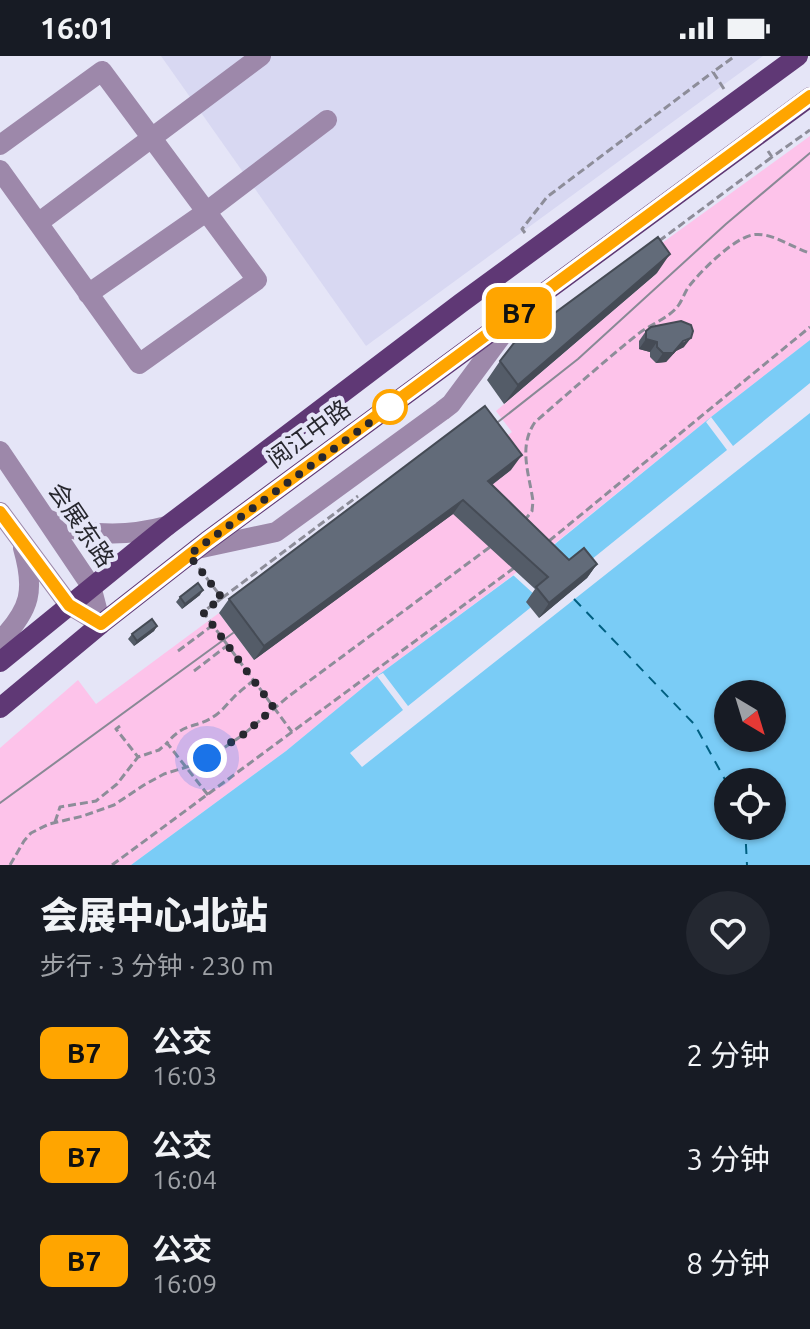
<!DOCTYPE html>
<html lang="zh">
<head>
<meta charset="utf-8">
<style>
  body { margin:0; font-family:Ubuntu,"Noto Sans SC",sans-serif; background:#242831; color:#f1f3f6; height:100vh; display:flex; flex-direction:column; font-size:30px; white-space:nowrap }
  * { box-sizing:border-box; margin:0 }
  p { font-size:26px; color:#9ea1a6 }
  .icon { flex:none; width:44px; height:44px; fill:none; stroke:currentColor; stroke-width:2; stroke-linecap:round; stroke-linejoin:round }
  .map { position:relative; height:809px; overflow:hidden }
  .side { display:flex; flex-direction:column; background:#171b24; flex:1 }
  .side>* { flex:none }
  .badge { padding:0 16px; border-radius:12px; font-size:28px; line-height:52px }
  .needle { width:52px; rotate:142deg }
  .controls { position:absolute; left:714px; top:624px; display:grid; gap:16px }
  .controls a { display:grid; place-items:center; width:72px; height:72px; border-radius:50%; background:#171b24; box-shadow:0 2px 6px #0004; font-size:40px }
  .you { position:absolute; width:40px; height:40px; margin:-20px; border:6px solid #fff; border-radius:50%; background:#1a73e8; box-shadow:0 0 0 12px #1a73e833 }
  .map>.badge { position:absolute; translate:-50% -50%; box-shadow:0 0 0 4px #fff }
  .round { display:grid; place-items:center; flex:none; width:84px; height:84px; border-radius:42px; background:#242831 }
  .overview { display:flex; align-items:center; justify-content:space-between; height:136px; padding:0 40px }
  h1 { font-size:38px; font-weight:800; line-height:60px }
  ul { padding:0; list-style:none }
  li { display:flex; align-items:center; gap:24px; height:104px; padding:0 40px }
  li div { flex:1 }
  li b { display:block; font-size:30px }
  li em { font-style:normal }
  li .badge { min-width:88px; font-weight:700; text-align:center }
  .status { display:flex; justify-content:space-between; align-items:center; height:56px; padding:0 40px; background:#171b24; direction:ltr }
  .status svg { height:22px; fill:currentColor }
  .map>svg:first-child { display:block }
  .built { fill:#d8d8f2 }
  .green { fill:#fdc3ea }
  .water { fill:#7accf6; fill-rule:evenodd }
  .pier { fill:#e5e5f7 }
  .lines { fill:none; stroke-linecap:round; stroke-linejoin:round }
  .ferry { stroke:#005f81; stroke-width:2; stroke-dasharray:10 8; stroke-linecap:butt }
  .path { stroke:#8d8d99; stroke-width:3; stroke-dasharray:8 4; stroke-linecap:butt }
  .minor { stroke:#9d88aa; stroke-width:20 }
  .major { stroke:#5f3875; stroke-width:20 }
  .tram { stroke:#898995; stroke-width:2 }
  .wall { fill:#545c68 }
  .shaded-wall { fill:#454b55 }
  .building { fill:#626b79; stroke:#454b55; stroke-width:2 }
  .line-casing { stroke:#fff; stroke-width:18 }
  .line { stroke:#ffa500; stroke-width:12 }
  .walk { stroke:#27272e; stroke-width:8; stroke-dasharray:0 14.4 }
  .stop-dot { fill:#fff; stroke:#ffa500; stroke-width:4 }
  .labels { text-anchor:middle; stroke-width:8; stroke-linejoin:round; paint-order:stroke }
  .street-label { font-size:24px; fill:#27272e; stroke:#e5e5f7 }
</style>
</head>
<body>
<div class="status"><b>16:01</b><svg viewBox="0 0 49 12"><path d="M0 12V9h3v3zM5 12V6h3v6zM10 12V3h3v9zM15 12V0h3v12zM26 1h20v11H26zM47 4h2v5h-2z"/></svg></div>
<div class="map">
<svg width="810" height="809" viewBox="0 0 810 809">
  <rect width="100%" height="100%" fill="#e5e5f7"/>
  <!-- built -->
  <path class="built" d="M161,0H763L366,290Z"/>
  <!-- green -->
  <path class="green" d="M810,80V284L711,361L543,497L377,620L286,695L131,809H0V692L78,624L96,648L219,557L254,604L511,414L494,389L512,376L496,355L657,217L644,200Z"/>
  <!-- water -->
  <path class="water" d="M810,284V809H131L286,695L377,620L544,497L711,361ZM728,638H772V682H728ZM728,726H772V770H728Z"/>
  <!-- pier -->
  <path class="pier" d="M810,327V357L362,711L350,697L403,654L377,620L383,617L408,650L530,552L535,539L513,519L543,497L581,512L727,394L706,366L711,361L733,390Z"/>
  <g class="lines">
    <!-- ferry -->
    <path class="ferry" d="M574,543L695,669L728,729
      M745,770L747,809"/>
    <!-- path -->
    <path class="path" d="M724,33L713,16L735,0
      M768,95L772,101L810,74
      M525,177L522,173L547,141L713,16
      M659,185L772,101
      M524,465L532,455L533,445C529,417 518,391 535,366C570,336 603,306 638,278C651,268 669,262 678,250C683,243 685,235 690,229C702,214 733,183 752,179C771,175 792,192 810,197
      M549,485L810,271
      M199,512L222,542L203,556L292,676
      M222,542L358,440
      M178,595L213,569
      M194,615L228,589
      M120,670L116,673L138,701
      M208,739L167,687C185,665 197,673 216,659C223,654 228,647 234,641C240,635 247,630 254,624
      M55,766L60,751L96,745L117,728L138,701L159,694L167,687
      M10,809L24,785L31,777L49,768L83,760L114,749L144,729L164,718L190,710L221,694L244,678L289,640L490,491
      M112,809L514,512"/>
    <!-- minor -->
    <path class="minor" d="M0,89L102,15L257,224L139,308L0,114
      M38,167L261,0
      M88,238L206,156L327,64
      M0,395L91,530L101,568
      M0,456L69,549L101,568
      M47,463C56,467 67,472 77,474C107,480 137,478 167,470
      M197,493L276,476L442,355L451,348L517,259
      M0,585C31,553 35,534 23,492"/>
    <!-- major -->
    <path class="major" d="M0,606L167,470L461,247L798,0
      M0,652L101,568L207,485L810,41"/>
    <!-- tram -->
    <path class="tram" d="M484,377L578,303L726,168L810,97
      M0,747L233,577"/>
  </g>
  <!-- wall -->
  <path class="wall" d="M657,217L504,348L487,324L500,305Z
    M646,275L684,291L676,295L666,306L656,307L650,301V296L639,293V285Z
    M511,414L492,429L569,504L597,508L587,522L539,562L526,546L535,533L453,458L254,604L219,557L229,543Z
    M200,539L182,553L176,546L180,541Z
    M157,570L154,575L134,590L128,583L132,578Z"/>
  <!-- shaded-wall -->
  <path class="shaded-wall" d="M670,198L657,217L504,348L518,329Z
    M691,282L684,291L676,295L666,306L656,307L663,297Z
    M646,283L657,286L650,296L639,293Z
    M522,399L511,414L478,439L488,425Z
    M463,444L453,458L254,604L264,590Z
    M597,508L587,522L539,562L549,547Z
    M203,534L200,539L182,553L185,548Z
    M157,570L154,575L134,590L137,585Z"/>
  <!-- building -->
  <path class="building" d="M658,181L670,198L518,329L500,305L514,287Z
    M681,265L691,269L693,275L691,282L683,285L673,297H663L657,291V286L646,283V275L651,271Z
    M485,350L522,399L488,425L569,504L584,492L597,508L549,547L536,531L548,521L463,444L264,590L229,543Z
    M198,527L203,534L185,548L180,541Z
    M152,563L157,570L137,585L132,578Z"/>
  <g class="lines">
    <!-- line casing -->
    <g class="line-casing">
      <path id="line" d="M0,456L69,549L101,568L207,485L810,40"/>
    </g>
    <!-- line -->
    <use href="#line" class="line"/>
    <!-- walk -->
    <path class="walk" d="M207,702L244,678L274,652L203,556L222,542L189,499L399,345L390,351"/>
  </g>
  <!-- markers -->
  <circle class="stop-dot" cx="390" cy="351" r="16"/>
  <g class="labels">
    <!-- street labels -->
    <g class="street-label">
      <text transform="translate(309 378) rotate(-36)" y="8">阅江中路</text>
      <text transform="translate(81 469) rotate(56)" y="8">会展东路</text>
    </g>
  </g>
</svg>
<div class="controls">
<a><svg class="needle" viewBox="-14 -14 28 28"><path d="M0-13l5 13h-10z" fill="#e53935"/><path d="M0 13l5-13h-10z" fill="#9ea1a6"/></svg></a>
<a><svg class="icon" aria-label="locate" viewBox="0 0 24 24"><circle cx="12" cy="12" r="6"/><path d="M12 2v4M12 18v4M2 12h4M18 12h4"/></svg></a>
</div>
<div class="you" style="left:207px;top:702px"></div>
<b class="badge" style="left:519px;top:257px;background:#ffa500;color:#111">B7</b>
</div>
<section class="side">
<div class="overview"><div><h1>会展中心北站</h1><p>步行 · 3 分钟 · 230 m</p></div><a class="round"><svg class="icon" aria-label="heart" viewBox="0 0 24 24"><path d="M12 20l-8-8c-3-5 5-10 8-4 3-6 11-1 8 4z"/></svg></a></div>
<ul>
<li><span class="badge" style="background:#ffa500;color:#111">B7</span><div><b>公交</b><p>16:03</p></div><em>2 分钟</em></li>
<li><span class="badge" style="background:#ffa500;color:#111">B7</span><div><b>公交</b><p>16:04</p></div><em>3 分钟</em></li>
<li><span class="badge" style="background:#ffa500;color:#111">B7</span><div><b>公交</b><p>16:09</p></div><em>8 分钟</em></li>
</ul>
</section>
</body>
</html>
